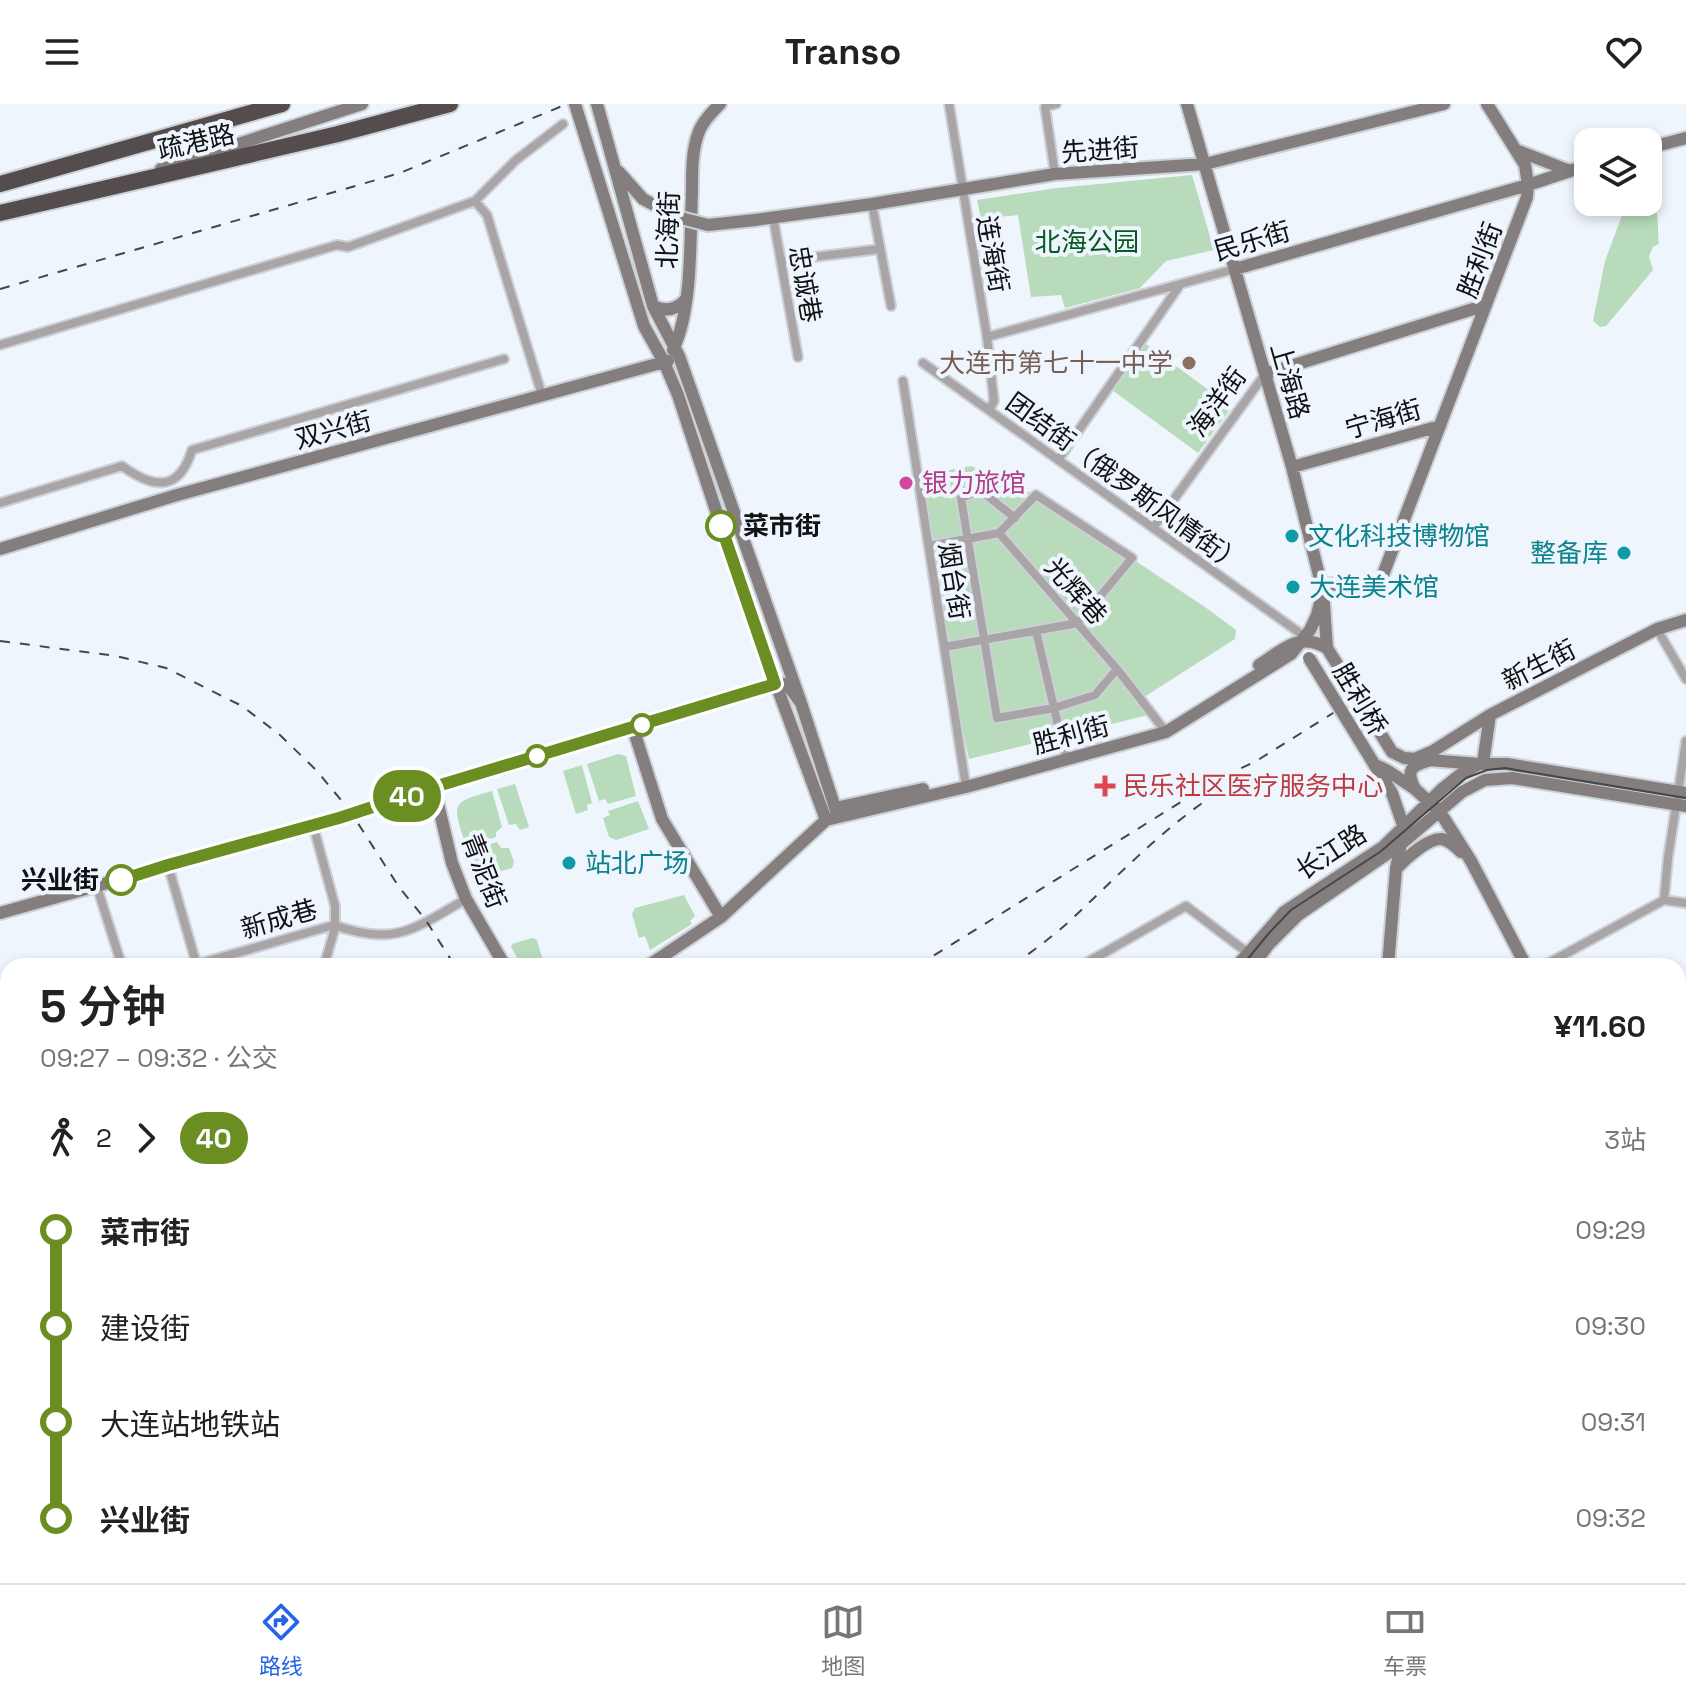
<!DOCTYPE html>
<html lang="zh">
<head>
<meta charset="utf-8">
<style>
  body { margin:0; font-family:"Space Grotesk","Noto Sans SC",sans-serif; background:#f6f6f6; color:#222; height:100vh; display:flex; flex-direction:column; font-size:30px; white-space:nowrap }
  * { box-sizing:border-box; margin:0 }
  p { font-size:26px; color:#767676 }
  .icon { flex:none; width:44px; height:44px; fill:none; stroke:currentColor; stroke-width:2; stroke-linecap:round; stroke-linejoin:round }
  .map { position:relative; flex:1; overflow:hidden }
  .sheet { position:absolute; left:0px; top:854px; width:1686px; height:626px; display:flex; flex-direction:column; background:#fff; border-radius:24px 24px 0 0; box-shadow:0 4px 12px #0003 }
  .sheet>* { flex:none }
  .badge { padding:0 16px; border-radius:26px; font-size:28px; line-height:52px }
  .buttons { position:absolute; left:1574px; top:24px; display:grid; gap:16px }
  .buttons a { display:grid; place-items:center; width:88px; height:88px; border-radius:16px; background:#fff; box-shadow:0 4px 12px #0003; font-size:40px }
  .map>.badge { position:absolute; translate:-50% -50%; box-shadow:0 0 0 4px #fff }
  .legs { display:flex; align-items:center; gap:12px; height:88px; padding:0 40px; font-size:26px }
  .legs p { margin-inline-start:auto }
  .headline { display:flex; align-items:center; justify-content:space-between; height:136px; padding:0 40px }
  h1 { font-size:44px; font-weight:600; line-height:60px }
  ul { padding:0 40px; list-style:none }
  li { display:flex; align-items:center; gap:28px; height:96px; font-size:30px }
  li i { display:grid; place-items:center; width:12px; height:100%; margin:0 10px; background:currentColor }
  li i::after { content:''; width:20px; height:20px; margin:-10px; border:6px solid; border-radius:50%; background:#fff }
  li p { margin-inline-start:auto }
  li:first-child i { background:linear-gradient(#0000 50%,currentColor 0) }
  li:last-child i { background:linear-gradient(currentColor 50%,#0000 0) }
  header { display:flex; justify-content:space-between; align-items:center; height:104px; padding:0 40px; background:#fff; font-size:36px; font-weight:600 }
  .dock { display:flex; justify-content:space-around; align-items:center; height:112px; border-top:2px solid #e0e0e0; background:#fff; font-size:22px; color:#767676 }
  .dock a { display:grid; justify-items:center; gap:4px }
  .dock .on { color:#2563eb }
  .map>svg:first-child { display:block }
  .green { fill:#b8dbbc }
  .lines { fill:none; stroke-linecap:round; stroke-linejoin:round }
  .street-casing { stroke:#cbd1d7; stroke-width:12 }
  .secondary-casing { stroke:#cbd1d7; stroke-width:16 }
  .primary-casing { stroke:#cbd1d7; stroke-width:18 }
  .highway-casing { stroke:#cbd1d7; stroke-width:20 }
  .street { stroke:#a9a4a5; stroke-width:8 }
  .secondary { stroke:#847e7f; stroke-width:12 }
  .primary { stroke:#6a6364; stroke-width:14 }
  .highway { stroke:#544c4d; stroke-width:16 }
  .tram { stroke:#44474a; stroke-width:2 }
  .rail { stroke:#44474a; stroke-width:2; stroke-dasharray:10 10; stroke-linecap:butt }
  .secondary-bridge-casing { stroke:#cbd1d7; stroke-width:16; stroke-linecap:butt }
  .secondary-bridge { stroke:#847e7f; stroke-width:12 }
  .line-1-casing { stroke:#fff; stroke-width:18 }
  .line-1 { stroke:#6b8e23; stroke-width:12 }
  .education-dot { fill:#8d6e63; stroke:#eff5fc; stroke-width:3 }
  .hotel-dot { fill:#d1479c; stroke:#eff5fc; stroke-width:3 }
  .stop-1-dot { fill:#fff; stroke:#6b8e23; stroke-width:4 }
  .culture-dot { fill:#0f9aa8; stroke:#eff5fc; stroke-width:3 }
  .health-dot { fill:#e0444e; stroke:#eff5fc; stroke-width:3 }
  .labels { text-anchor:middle; stroke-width:8; stroke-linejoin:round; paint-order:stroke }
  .street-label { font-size:26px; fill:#0f1113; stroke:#eff5fc }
  .park-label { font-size:26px; fill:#045a22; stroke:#eff5fc }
  .education-label { font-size:26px; fill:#785e54; stroke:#eff5fc; text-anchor:end }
  .hotel-label { font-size:26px; fill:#b23c85; stroke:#eff5fc; text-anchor:start }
  .stop-label { font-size:26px; font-weight:bold; fill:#0f1113; stroke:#eff5fc; text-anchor:start }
  .culture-label { font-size:26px; fill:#0d838f; stroke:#eff5fc; text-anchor:start }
  .health-label { font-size:26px; fill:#be3a42; stroke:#eff5fc; text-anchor:start }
</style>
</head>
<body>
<header><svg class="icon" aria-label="menu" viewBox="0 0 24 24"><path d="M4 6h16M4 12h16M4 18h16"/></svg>Transo<svg class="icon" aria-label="heart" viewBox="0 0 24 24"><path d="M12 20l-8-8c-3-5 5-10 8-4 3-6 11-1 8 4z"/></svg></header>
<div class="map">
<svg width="1686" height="1479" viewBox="0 0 1686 1479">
  <rect width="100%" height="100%" fill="#eff5fc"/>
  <!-- green -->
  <path class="green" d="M1192,71L1214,146L1166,157L1140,184L1065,204L1061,191L1031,193L1018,111L981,115L977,96L1057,84Z
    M1627,98C1665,98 1656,110 1659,140L1653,143L1649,152L1653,166L1606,222L1600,223L1593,217L1605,157Z
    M1146,240L1232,303L1198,349L1112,286Z
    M971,362L1036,391L1205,503L1236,526L1235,535L1141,595L1138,599L1148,611L969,655L944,543L918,372Z
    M618,650L626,652L636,692L608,700L605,695L599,697L587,660Z
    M582,661L592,699L587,701L588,706L576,710L563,667Z
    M515,680L529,723L520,726L516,720L509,721L497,685Z
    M492,687L502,723L496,728V733L466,743C454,701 447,699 492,687Z
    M638,697L649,725L616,736L609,733L603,714L610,711L608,707Z
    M497,738L501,744H509L514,758L512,764L476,775L467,747Z
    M684,791L695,812L690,817L692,820L650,846L645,832L639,834L632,810L635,804Z
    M532,834L537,836L544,860L522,862L511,843L512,840Z"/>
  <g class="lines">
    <!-- street casing -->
    <g class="street-casing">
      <path id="street" d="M949,0L987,233L994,297L989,306
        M1055,70L1045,3L1056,0
        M475,97L487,111L542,291
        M872,100L891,202
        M773,113L798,253
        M781,157L880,145
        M987,233L1235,165
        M0,241L337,141L348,143L475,97L516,56L563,20
        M923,259L1304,532
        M903,277L966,683
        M1058,356L1180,181
        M0,399L122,362C154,385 179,388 192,346L504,255
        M1015,414L980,386L961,394L997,614L1054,604L1095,591L1117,565
        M1153,424L1265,270
        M999,429L1117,565L1166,628
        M929,442L999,429
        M1657,525L1686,575
        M1036,527L1066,655
        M944,543L1078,519L1132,454L1036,391L999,429
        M313,721L335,802V824L324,862
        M168,761L197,862
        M97,783L122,862
        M1664,796L1668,754L1686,637
        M191,862L334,821C395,843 414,825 466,795
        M1081,862L1186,802L1265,862
        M1543,862L1664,796L1686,799
        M0,977L8,974
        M1678,995L1686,990
        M1678,1072L1686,1068
        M0,1429L8,1420
        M43,1472L56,1479
        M1377,1472L1385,1479
        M1568,1472L1570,1479
        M14,1479L20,1472"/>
    </g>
    <!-- secondary casing -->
    <g class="secondary-casing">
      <path id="secondary" d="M575,0L644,222L664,258L678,291L748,504L826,716
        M597,0L653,202L679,252L801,599L838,713
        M1187,0L1292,363L1323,487L1327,544L1392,648L1404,654L1479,660
        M1648,44L1686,34
        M1516,46L1570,67
        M161,65L362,0
        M619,68L643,95
        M755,116L872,100L1055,70L1205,60L1444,0
        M1235,165L1528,81L1588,61
        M653,202C666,208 677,206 686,195
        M673,246C693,204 690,132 692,85C692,67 692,47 698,30C702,18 712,8 720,0
        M1265,270L1486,201
        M1292,363L1440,322
        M0,445L177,391L668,257
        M1321,480L1371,482H1376L1381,476L1527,93L1528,81L1525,61L1487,0
        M1259,561C1283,546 1299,527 1327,544
        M633,624L662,715L721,813
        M1419,653L1433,647L1490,611L1657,525L1686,516
        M1483,659L1490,611
        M1374,660L1388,667L1415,685L1440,708L1471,757L1526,862
        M1374,660L1392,689L1404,724L1396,765L1388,862
        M434,683L452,759L466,795L505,862
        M1415,685C1406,667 1410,662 1428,657
        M835,704L923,685
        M1396,765C1405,755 1432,730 1445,736C1451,738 1457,744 1461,748
        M0,809L339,714L434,683L775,580H787L801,599
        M648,862L721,813L826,716L966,683L1166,628L1291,550L1310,526L1317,511L1323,487
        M1237,862L1284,808L1383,743L1442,685L1461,670L1479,660H1507L1686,689
        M1252,862L1269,840L1298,811L1400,741L1462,688L1485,676L1512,674L1686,702
        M0,1119H8
        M1678,1137L1686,1153
        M1678,1302L1686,1305
        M1678,1458L1686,1449
        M398,1472L403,1479
        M410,1472L415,1479
        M502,1472L507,1479
        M632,1472L634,1479
        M761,1472L763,1479
        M990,1472L991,1479
        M463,1479L474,1472
        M684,1479L713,1472
        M1305,1479L1310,1472
        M1659,1479L1665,1472"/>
    </g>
    <!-- primary casing -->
    <g class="primary-casing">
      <path id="primary" d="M0,1306L8,1308
        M1686,1317L1684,1333L1686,1361
        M0,1322L8,1324
        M1678,1383L1686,1388
        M1320,1472L1341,1476L1361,1472
        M1078,1479L1115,1472
        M1184,1479L1219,1472"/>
    </g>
    <!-- highway casing -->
    <g class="highway-casing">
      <path id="highway" d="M0,80L282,0
        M0,109L338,30L450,0"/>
    </g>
    <!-- street -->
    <use href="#street" class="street"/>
    <!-- secondary -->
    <use href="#secondary" class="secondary"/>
    <!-- primary -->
    <use href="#primary" class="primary"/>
    <!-- highway -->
    <use href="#highway" class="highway"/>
    <!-- tram -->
    <path class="tram" d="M1242,862L1269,829L1291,806L1380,748L1466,674L1487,666L1505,664L1686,694
      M0,1315L8,1317"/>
    <!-- rail -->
    <path class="rail" d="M0,185L400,69L567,0
      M0,537L116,552L166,564L242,602L280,631L317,667L350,707L399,783L425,815L455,862
      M917,862L1189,693L1211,679L1258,656L1357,594
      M1012,862C1034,846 1055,831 1075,812C1123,767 1168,719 1225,684
      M0,1232H8
      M0,1245H8"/>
    <!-- secondary-bridge casing -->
    <g class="secondary-bridge-casing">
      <path id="secondary-bridge" d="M643,95L677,113L708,121L755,116
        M1309,554L1374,660"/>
    </g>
    <!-- secondary-bridge -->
    <use href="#secondary-bridge" class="secondary-bridge"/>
  </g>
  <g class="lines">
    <!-- line-1 casing -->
    <g class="line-1-casing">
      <path id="line-1" d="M121,776L168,761L339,714L434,683L775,580L721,422"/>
    </g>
    <!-- line-1 -->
    <use href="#line-1" class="line-1"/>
  </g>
  <!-- markers -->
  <circle class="education-dot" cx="1189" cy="259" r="8"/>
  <circle class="hotel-dot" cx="906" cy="379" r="8"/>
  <g class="stop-1-dot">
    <circle cx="721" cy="422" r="14"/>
    <circle cx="642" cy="621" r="10"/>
    <circle cx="537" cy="652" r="10"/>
    <circle cx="121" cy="776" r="14"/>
  </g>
  <g class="culture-dot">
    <circle cx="1292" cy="432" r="8"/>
    <circle cx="1624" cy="449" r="8"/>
    <circle cx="1293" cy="483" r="8"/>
    <circle cx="569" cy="759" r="8"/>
  </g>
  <path class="health-dot" d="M1101 670h8v8h8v8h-8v8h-8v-8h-8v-8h8z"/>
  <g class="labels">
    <!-- street labels -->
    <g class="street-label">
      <text transform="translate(196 38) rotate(-13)" y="9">疏港路</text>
      <text transform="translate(1100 46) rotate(-4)" y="9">先进街</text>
      <text transform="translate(668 126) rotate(-88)" y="9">北海街</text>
      <text transform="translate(1252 137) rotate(-16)" y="9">民乐街</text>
      <text transform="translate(993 150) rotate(80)" y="9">连海街</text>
      <text transform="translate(1480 156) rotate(-69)" y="9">胜利街</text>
      <text transform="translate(805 180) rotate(80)" y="9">忠诚巷</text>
      <text transform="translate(1290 277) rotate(74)" y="9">上海路</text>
      <text transform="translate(1217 298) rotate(-54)" y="9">海洋街</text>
      <text transform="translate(1383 315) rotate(-16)" y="9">宁海街</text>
      <text transform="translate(333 326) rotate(-15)" y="9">双兴街</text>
      <text transform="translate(1125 379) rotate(36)" y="9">团结街（俄罗斯风情街）</text>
      <text transform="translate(954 477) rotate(81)" y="9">烟台街</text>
      <text transform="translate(1076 487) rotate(49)" y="9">光辉巷</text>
      <text transform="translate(1539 561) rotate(-27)" y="9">新生街</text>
      <text transform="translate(1360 595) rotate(59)" y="9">胜利桥</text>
      <text transform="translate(1071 631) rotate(-15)" y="9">胜利街</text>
      <text transform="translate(1331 748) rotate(-33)" y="9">长江路</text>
      <text transform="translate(484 767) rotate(69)" y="9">青泥街</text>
      <text transform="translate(279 815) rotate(-16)" y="9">新成巷</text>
    </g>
    <!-- park labels -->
    <g class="park-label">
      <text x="1087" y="147">北海公园</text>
    </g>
    <!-- education labels -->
    <g class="education-label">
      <text x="1173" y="268">大连市第七十一中学</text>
    </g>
    <!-- hotel labels -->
    <g class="hotel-label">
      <text x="922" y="388">银力旅馆</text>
    </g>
    <!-- stop labels -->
    <g class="stop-label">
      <text x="743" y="431">菜市街</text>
      <text x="99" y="785" text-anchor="end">兴业街</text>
    </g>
    <!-- culture labels -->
    <g class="culture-label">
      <text x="1308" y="441">文化科技博物馆</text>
      <text x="1608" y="458" text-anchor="end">整备库</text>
      <text x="1309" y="492">大连美术馆</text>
      <text x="585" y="768">站北广场</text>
    </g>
    <!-- health labels -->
    <g class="health-label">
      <text x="1123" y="691">民乐社区医疗服务中心</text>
    </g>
  </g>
</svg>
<div class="buttons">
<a><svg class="icon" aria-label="layers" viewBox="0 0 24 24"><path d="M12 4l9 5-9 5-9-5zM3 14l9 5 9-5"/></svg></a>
</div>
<b class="badge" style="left:407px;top:692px;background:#6b8e23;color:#fff">40</b>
<section class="sheet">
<div class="headline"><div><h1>5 分钟</h1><p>09:27 – 09:32 · 公交</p></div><b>¥11.60</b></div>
<div class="legs"><svg class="icon" aria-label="walk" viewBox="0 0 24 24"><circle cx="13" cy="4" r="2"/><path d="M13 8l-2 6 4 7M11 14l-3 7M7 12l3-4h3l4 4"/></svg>2<svg class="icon" aria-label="forward" viewBox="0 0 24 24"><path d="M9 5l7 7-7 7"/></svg><b class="badge" style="background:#6b8e23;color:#fff">40</b><p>3站</p></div>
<ul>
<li><i style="color:#6b8e23"></i><b>菜市街</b><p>09:29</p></li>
<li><i style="color:#6b8e23"></i><span>建设街</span><p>09:30</p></li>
<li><i style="color:#6b8e23"></i><span>大连站地铁站</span><p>09:31</p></li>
<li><i style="color:#6b8e23"></i><b>兴业街</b><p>09:32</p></li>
</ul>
</section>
</div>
<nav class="dock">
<a class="on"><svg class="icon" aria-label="directions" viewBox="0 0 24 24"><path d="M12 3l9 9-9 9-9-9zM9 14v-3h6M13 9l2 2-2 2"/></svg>路线</a>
<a><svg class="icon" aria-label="map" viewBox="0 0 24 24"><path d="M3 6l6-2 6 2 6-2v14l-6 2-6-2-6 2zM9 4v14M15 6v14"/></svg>地图</a>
<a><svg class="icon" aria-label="tickets" viewBox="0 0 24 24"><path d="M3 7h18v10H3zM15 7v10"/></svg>车票</a>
</nav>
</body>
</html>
